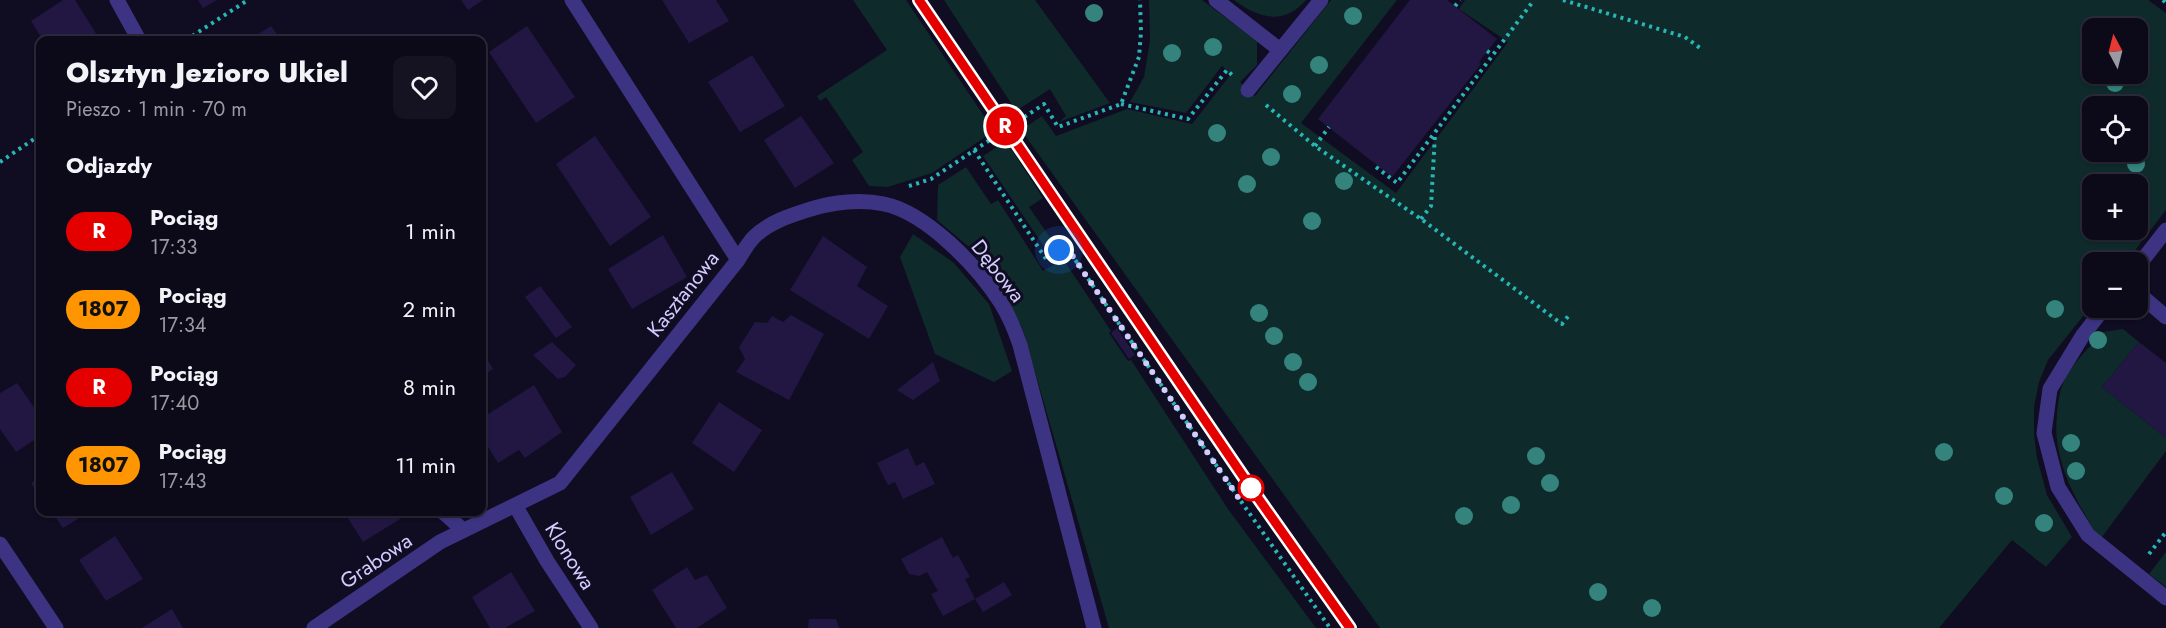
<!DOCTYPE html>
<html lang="pl">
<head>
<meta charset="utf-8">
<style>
  body { margin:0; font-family:Jost,sans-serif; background:#151222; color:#f1f3f6; height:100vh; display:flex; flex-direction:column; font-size:22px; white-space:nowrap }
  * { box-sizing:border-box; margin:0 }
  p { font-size:20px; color:#9a9aa2 }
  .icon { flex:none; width:33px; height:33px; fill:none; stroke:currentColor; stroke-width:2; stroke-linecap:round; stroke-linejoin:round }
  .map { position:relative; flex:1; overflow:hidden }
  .drawer { position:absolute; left:36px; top:36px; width:450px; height:480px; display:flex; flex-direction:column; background:#0c0919; border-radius:12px; box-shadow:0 2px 4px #0004,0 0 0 2px #2c2a38 }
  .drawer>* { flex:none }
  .badge { padding:0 12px; border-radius:20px; font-size:21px; line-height:39px }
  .needle { width:39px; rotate:353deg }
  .tools { position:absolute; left:2082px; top:18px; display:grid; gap:12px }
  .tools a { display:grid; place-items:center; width:66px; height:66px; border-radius:12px; background:#0c0919; box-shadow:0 2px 4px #0004,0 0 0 2px #2c2a38; font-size:30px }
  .you { position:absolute; width:30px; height:30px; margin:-15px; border:4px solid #fff; border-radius:50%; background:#1a73e8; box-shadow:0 0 0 9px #1a73e833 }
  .map>.badge { position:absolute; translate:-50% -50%; box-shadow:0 0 0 3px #fff }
  h2 { padding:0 30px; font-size:22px; line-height:54px }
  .round { display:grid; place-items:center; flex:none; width:63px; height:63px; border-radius:12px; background:#151222 }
  .summary { display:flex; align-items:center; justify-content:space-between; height:102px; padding:0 30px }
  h1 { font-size:28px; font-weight:800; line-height:45px }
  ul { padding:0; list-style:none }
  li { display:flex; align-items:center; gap:18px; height:78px; padding:0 30px }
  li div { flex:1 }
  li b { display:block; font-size:22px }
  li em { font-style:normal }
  li .badge { min-width:66px; font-weight:700; text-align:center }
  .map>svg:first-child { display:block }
  .green { fill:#0e2a2b; fill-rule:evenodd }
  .building { fill:#221742 }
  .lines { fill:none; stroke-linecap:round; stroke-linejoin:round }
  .path { stroke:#27b7b7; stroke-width:4; stroke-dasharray:3 4.5; stroke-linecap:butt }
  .service { stroke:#3c3482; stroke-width:15 }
  .minor { stroke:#3c3482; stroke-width:15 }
  .rail-casing { stroke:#00cff6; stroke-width:7 }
  .rail { stroke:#100c21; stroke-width:4.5; stroke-dasharray:14; stroke-linecap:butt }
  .tree { fill:#34837d }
  .line-casing { stroke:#fff; stroke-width:14 }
  .line { stroke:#e50000; stroke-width:9 }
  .walk { stroke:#d4cbff; stroke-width:6; stroke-dasharray:0 10.8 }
  .stop-dot { fill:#fff; stroke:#e50000; stroke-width:3 }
  .labels { text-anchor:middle; stroke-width:6; stroke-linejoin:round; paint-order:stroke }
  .street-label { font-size:21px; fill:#d4cbff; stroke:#100c21 }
</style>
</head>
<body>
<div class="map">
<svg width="2166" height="628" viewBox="0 0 2166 628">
  <rect width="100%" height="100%" fill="#100c21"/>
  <!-- green -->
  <path class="green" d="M853,0H906L994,131L932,173L888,187L869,186L852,160L863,152L826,97L820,101L817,96L887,50Z
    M944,0H1035L1110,103L1059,122L1066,116L1050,89L1016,111Z
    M1149,0H1202L1257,41V65L1240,82L1255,96L1331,0H1397L1301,123L1396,193L1508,42L1459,9L1465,0H2148L2166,13V210L2126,262H2092V305L2048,360L2039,382L2034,407V435L2037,458L2047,495L2072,537L2046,567L2012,540L1939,628H1380L1021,130L1042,116L1056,136L1127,109L1192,124L1231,74L1222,66L1186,113L1130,102L1144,77L1150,40ZM2092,28H2138V74H2092ZM2092,106H2138V152H2092ZM2092,184H2138V230H2092Z
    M1234,0H1306C1284,26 1258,18 1234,0Z
    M1006,141L1043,198L1029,207L1056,246L1047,251L983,156Z
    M966,167L991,204L998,200L1043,271L1063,259L1111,331L1109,333L1128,361L1131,360L1228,509L1316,628H1109L1022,327L997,285L969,247L937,220L938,185Z
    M913,234L954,263L989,304L1012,371L994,382L935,354L900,257Z
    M2123,329L2139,342L2102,387L2166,438V451L2102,537L2096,534C2074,496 2052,459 2057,414C2058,403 2059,393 2063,383C2071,364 2090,347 2103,332Z
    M2166,552V587L2149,574Z"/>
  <!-- building -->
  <path class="building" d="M63,0H75L100,40H43L31,21Z
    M198,0H217L203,8Z
    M461,0H483L468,10Z
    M662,0H716L729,21L689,43Z
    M1410,0H1447L1497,39L1479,62L1481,64L1392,177L1318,119Z
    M271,26L281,40H249Z
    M527,26L575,97L536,123L489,52Z
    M752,55L785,106L740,132L708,82Z
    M801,116L834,163L795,188L764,140Z
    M595,136L651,217L610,246L556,164Z
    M663,235L687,277L632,309L608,269Z
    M823,236L867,267L857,286L888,306L869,339L790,290Z
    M540,286L572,327L556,338L525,297Z
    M791,315L824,334L789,400L736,372L745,359L739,347L755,322L767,323L772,316L783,322Z
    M1117,328L1135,355L1129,359L1111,333Z
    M552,342L576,365L565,377L558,379L533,355Z
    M2139,342L2166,363V438L2102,387Z
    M482,350L493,369L482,376Z
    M933,362L940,381L913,400L897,390Z
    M17,383L40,416V436L16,452L0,429V393Z
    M534,385L562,432L525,458L519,450L498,463L482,437V418Z
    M719,402L762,430L734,472L692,443Z
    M908,448L916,466L924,462L935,484L903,499L895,482L888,485L877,463Z
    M672,472L694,509L651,535L630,497Z
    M40,477V496L31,483Z
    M52,512H89L63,528Z
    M344,512H402L405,516L363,542Z
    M115,536L143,579L106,601L79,560Z
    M942,537L953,558L958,555L970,577L965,579L975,599L943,616L931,594L938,591L927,572L919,576L909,574L901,559Z
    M687,567L695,580L707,575L727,608L697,628H676L652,590Z
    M511,572L535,611L505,628H490L472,597Z
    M1004,582L1012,595L983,612L975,599Z
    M172,609L183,628H142Z
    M809,619H836L839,628H808Z"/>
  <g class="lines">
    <!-- path -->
    <path class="path" d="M1563,0L1685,37L1700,48
      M2163,0L2166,3
      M1455,6L1460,0
      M186,40L248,0
      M1487,51L1493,55
      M1121,104L1188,119L1227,70L1232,75
      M1266,105L1315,146L1421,219L1562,324L1570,314
      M1315,146L1329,127
      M974,150L1046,259L1065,245L1238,497L1330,628
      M0,162L40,135
      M1376,167L1397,183L1534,0
      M909,186L931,179L1044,104L1058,127L1121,104L1139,57L1141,32L1140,0
      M1421,219L1431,206L1435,134
      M2149,554L2166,532"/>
    <!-- service -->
    <path class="service" d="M1216,0L1280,50
      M1248,90L1321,0
      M2138,266L2166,230
      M2138,293L2166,317
      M2104,308L2083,335L2050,389L2044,433L2058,487L2088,535L2166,598"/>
    <!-- minor -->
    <path class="minor" d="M117,0L139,40
      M738,260C743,252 748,243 754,237C769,222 792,215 811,209C833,202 861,199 884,204C927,213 978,267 1001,303C1009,316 1015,330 1020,345L1094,628
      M515,505L547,561L591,628
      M443,512L463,530
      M0,544L56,628
      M314,628L440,542L560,483L738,260L572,0"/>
    <!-- rail casing -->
    <g class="rail-casing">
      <path id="rail" d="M919,0L1199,411L1350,628"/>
    </g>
    <!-- rail -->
    <use href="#rail" class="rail"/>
  </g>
  <!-- trees -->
  <g class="tree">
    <circle cx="1094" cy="13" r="9"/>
    <circle cx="1353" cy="16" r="9"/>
    <circle cx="1213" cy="47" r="9"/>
    <circle cx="1172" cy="53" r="9"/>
    <circle cx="1319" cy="65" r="9"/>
    <circle cx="2115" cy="83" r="9"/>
    <circle cx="1292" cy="94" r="9"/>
    <circle cx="1217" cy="133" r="9"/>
    <circle cx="1271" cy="157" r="9"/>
    <circle cx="2136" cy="164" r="9"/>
    <circle cx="1344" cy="181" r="9"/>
    <circle cx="1247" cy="184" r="9"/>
    <circle cx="1312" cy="221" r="9"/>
    <circle cx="2055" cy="309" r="9"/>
    <circle cx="1259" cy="313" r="9"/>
    <circle cx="1274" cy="336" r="9"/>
    <circle cx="2098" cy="340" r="9"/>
    <circle cx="1293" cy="362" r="9"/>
    <circle cx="1308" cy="382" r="9"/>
    <circle cx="2071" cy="443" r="9"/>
    <circle cx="1944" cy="452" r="9"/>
    <circle cx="1536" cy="456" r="9"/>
    <circle cx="2076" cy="471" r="9"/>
    <circle cx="1550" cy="483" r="9"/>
    <circle cx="2004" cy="496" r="9"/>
    <circle cx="1511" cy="505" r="9"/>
    <circle cx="1464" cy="516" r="9"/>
    <circle cx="2044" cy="523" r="9"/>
    <circle cx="1598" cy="592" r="9"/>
    <circle cx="1652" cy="608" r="9"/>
  </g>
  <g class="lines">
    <!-- line casing -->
    <g class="line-casing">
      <path id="line" d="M919,0L1251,488L1350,628"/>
    </g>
    <!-- line -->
    <use href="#line" class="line"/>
    <!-- walk -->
    <path class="walk" d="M1059,250L1065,245L1238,497L1251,488"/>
  </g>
  <!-- markers -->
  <circle class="stop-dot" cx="1251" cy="488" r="12"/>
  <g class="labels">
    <!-- street labels -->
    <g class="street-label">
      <text transform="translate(998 271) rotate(52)" y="7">Dębowa</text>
      <text transform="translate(683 294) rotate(-52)" y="7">Kasztanowa</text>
      <text transform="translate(570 556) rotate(58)" y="7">Klonowa</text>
      <text transform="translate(376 561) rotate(-34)" y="7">Grabowa</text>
    </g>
  </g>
</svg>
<div class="tools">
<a><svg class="needle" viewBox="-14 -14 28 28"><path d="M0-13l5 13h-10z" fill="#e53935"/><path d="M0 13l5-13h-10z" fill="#9a9aa2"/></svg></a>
<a><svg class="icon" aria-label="locate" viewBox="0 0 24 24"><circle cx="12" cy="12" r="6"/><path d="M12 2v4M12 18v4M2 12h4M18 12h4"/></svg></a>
<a>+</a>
<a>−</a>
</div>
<div class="you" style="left:1059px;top:250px"></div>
<b class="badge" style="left:1005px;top:126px;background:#e50000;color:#fff">R</b>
<section class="drawer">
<div class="summary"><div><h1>Olsztyn Jezioro Ukiel</h1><p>Pieszo · 1 min · 70 m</p></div><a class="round"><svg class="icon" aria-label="heart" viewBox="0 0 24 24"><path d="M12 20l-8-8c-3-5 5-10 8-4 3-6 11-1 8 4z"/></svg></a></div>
<h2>Odjazdy</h2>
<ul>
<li><span class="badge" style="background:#e50000;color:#fff">R</span><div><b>Pociąg</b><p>17:33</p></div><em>1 min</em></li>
<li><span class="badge" style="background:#ff9500;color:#111">1807</span><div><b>Pociąg</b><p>17:34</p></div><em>2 min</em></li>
<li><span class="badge" style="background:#e50000;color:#fff">R</span><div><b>Pociąg</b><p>17:40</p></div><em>8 min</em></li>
<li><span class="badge" style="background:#ff9500;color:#111">1807</span><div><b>Pociąg</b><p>17:43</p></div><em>11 min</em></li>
</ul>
</section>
</div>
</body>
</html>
